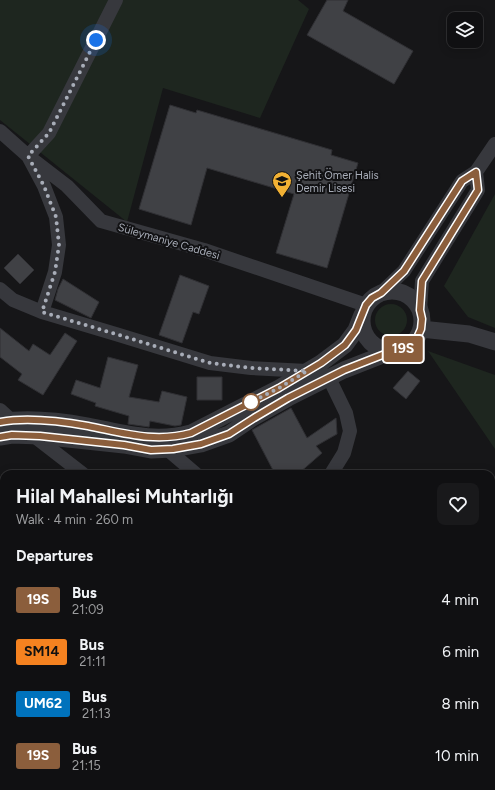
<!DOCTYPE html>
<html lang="en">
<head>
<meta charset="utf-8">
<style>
  body { margin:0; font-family:Figtree,sans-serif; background:#19191b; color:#f1f3f6; height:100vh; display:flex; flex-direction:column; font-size:15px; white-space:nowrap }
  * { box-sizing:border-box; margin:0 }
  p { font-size:13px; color:#9c9d9f }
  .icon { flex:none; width:22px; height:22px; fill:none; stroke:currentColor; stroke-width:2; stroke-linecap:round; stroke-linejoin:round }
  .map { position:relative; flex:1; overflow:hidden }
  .panel { position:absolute; left:0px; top:470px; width:495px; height:320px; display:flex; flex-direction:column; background:#101012; border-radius:12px 12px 0 0; box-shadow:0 2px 10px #0003,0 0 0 1px #303032 }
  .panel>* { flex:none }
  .badge { padding:0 8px; border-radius:3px; font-size:14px; line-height:26px }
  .controls { position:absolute; left:447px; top:12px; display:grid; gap:8px }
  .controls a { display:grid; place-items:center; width:36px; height:36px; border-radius:8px; background:#101012; box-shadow:0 2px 10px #0003,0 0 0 1px #303032; font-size:20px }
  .you { position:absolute; width:20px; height:20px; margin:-10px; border:3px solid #fff; border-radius:50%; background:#1a73e8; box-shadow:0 0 0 6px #1a73e833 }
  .map>.badge { position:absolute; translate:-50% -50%; box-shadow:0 0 0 2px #fff }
  h2 { padding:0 16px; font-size:15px; line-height:36px }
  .round { display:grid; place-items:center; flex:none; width:42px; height:42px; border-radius:8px; background:#19191b }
  .headline { display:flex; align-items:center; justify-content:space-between; height:68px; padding:0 16px }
  h1 { font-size:19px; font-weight:700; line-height:30px }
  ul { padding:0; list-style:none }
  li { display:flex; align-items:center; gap:12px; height:52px; padding:0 16px }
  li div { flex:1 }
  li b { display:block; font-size:15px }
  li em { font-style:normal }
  li .badge { min-width:44px; font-weight:700; text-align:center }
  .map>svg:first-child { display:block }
  .green { fill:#1e261f }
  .building { fill:#404145; stroke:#303034 }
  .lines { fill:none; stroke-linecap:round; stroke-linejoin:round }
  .minor { stroke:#37383d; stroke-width:14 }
  .tertiary { stroke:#37383d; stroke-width:17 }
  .line-casing { stroke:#fff; stroke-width:9 }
  .line { stroke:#8b5e3c; stroke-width:6 }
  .walk { stroke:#a8adb8; stroke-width:4; stroke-dasharray:0 7.2 }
  .stop-dot { fill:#fff; stroke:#8b5e3c; stroke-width:2 }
  .labels { text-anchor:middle; stroke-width:4; stroke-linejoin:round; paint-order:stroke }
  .poi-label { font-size:11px; fill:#a8adb8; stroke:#111113; text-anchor:start }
  .street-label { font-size:11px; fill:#a8adb8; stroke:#111113 }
</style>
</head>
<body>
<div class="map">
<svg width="495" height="790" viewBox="0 0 495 790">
  <rect width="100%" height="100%" fill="#161618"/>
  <!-- green -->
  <path class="green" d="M0,0H298L309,9L260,118L163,88L127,222L0,120Z
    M495,194V328L468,317L444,286Z
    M375 320a16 16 0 1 1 32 0a16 16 0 1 1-32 0Z
    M428,351L495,375V449Z
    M495,643V790H477V786H491V644Z"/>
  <!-- building -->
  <path class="building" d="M327,0H348L343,11L413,51L394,84L307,35Z
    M170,105L196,113L197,110L332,150L331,155L358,163L327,268L276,253L294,194L207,168L191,225L139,209Z
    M18,254L34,270L20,284L4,268Z
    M180,275L209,286L199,314L193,312L182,343L159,335Z
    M63,279L99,302L91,318L55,300L58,289Z
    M0,328L29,351L33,344L50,355L65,333L77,341L43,395L18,380L22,374L0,357Z
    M108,357L138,365L129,397L159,402L162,391L187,397L181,425L175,426L150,421L149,427L128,424L129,416L95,406L96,403L71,394L76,380L100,388Z
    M408,371L420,381L406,399L393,388Z
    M197,377H222V400H197Z
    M291,408L307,438L336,418L337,434L316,446L322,453L298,474H275L252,430Z"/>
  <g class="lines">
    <!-- minor -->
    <path class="minor" d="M0,131L28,156L67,186L101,221L204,250L366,305
      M0,289L13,300L42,312L119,335L210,363L251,368L307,371
      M381,293L404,271L462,181L476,172L495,144
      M420,310L422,281L478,190L476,172
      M42,312L55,272L59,245L56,217L44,186L28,156L49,133L116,0
      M329,378L346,413L350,431L344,453L331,474
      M0,410L12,421
      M34,436L83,474
      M168,450L196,474
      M0,553L4,556
      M491,633L495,631
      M0,683L4,686
      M97,786L98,790
      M279,786L282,790
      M475,786V790
      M31,790L35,786
      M237,790L242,786"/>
    <!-- tertiary -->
    <path class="tertiary" d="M362 321a30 30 0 1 1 60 0a30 30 0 1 1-60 0Z
      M421,329L469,334L495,342
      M0,422C28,417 60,421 88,426C124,433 154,443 191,433L279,388L321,363L345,345L356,330L362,315
      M0,437L12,435L40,436L124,445L151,450L173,449L201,444L229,434L254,417L288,398L344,370L390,352"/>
  </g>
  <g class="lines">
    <!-- line casing -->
    <g class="line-casing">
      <path id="line" d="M0,422C28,417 60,421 88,426C124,433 155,443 191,433L279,388L321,363L345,345L356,330L366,305L372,298L381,293L404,271L462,181L476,172L478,190L422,281L420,310L422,319L421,329L417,338L410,345L401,350L390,352L344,370L288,398L254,418L229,434L201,444L173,449L151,450L124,445L40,436L12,435L0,437"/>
    </g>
    <!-- line -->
    <use href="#line" class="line"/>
    <!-- walk -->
    <path class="walk" d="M96,40L49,133L28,156L44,186L56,217L59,245L55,272L42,312L119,335L210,363L251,368L307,371L279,388L251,402"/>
  </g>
  <!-- icons -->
  <defs>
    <g id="school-pin" transform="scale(1)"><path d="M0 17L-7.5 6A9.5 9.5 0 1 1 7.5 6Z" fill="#f2b134" stroke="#111113"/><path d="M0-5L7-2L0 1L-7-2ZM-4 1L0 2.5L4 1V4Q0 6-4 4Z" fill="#111"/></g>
  </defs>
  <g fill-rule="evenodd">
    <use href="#school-pin" x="282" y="181"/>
  </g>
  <!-- markers -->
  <circle class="stop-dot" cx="251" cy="402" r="8"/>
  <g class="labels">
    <!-- poi labels -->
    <g class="poi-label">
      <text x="296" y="179">Şehit Ömer Halis<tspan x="296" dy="13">Demir Lisesi</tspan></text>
    </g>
    <!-- street labels -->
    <g class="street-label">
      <text transform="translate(169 241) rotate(16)" y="4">Süleymaniye Caddesi</text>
    </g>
  </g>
</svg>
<div class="controls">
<a><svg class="icon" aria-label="layers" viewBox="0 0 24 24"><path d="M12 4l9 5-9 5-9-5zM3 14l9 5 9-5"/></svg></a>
</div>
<div class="you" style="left:96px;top:40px"></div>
<b class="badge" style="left:403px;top:349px;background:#8b5e3c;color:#fff">19S</b>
<section class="panel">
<div class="headline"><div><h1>Hilal Mahallesi Muhtarlığı</h1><p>Walk · 4 min · 260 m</p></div><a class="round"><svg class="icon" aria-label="heart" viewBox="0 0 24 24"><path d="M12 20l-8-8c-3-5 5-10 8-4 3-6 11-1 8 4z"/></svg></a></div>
<h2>Departures</h2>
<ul>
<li><span class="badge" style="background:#8b5e3c;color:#fff">19S</span><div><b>Bus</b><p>21:09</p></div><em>4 min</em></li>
<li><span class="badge" style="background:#f58220;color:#111">SM14</span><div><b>Bus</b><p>21:11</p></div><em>6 min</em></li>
<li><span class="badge" style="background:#0072bc;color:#fff">UM62</span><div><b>Bus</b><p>21:13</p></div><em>8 min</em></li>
<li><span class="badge" style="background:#8b5e3c;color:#fff">19S</span><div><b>Bus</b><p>21:15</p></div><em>10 min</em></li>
</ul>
</section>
</div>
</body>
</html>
